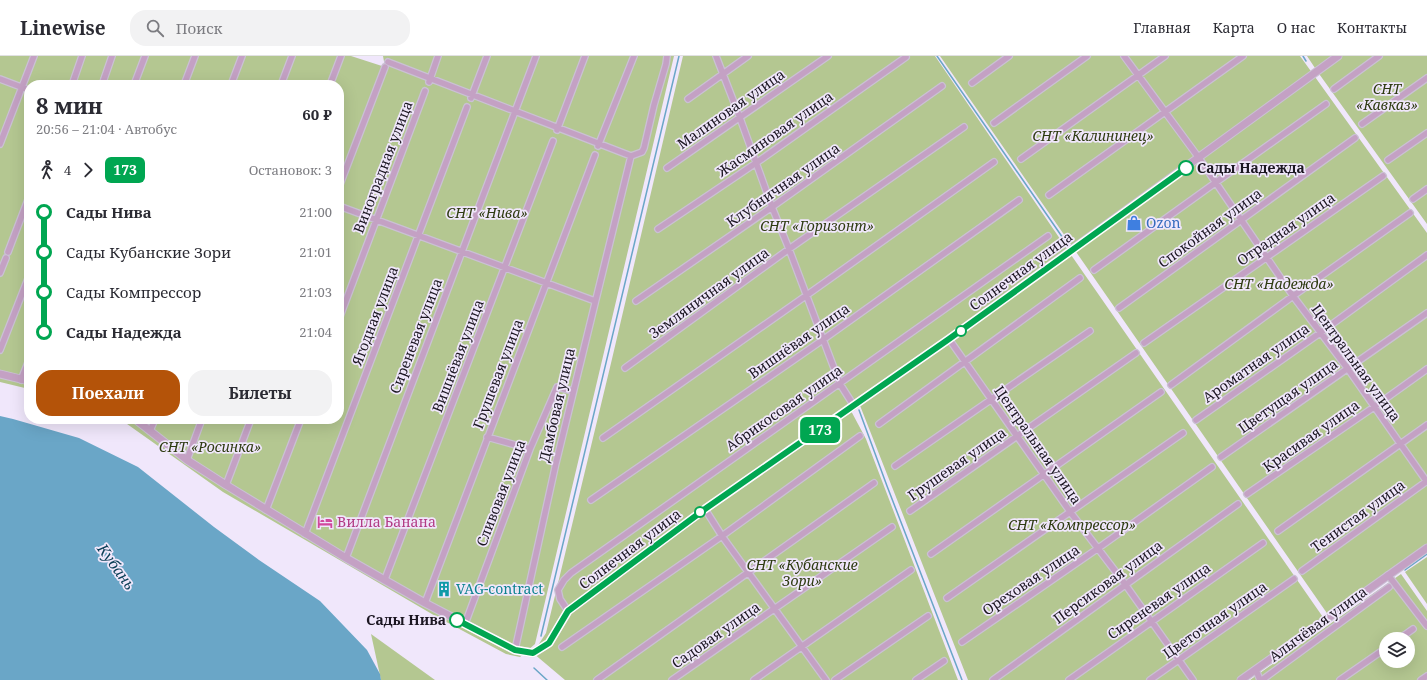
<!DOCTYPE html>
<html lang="ru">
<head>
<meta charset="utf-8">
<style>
  body { margin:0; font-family:"Noto Serif",serif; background:#f2f2f3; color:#2b2b33; height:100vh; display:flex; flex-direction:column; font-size:15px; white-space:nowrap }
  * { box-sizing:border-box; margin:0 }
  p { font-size:13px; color:#7c7c81 }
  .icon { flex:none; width:22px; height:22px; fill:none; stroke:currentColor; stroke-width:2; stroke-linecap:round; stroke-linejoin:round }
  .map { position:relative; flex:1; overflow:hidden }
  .side { position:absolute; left:24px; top:24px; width:320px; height:344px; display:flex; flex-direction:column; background:#fff; border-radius:16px; box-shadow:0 4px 16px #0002 }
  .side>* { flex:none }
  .badge { padding:0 8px; border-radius:6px; font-size:14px; line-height:26px }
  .buttons { position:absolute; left:1379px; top:576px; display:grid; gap:8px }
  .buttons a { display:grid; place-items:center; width:36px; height:36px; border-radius:50%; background:#fff; box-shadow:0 4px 16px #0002; font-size:20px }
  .map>.badge { position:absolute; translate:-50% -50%; box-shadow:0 0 0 2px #fff }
  .legs { display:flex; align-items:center; gap:6px; height:44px; padding:0 12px; font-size:13px }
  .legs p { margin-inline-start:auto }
  .overview { display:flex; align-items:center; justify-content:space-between; height:68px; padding:0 12px }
  h1 { font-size:22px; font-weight:700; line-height:30px }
  .button { display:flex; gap:8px; margin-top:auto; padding:8px 12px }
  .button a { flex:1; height:46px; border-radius:16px; background:#b45309; color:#fff; font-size:16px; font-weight:700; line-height:46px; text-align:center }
  .button a+a { background:#f2f2f3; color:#2b2b33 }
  ul { padding:0 12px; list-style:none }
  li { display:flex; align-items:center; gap:14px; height:40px; font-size:15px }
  li i { display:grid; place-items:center; width:6px; height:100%; margin:0 5px; background:currentColor }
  li i::after { content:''; width:10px; height:10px; margin:-5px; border:3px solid; border-radius:50%; background:#fff }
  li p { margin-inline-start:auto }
  li:first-child i { background:linear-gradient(#0000 50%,currentColor 0) }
  li:last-child i { background:linear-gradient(currentColor 50%,#0000 0) }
  header { display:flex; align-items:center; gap:24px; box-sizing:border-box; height:56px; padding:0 20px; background:#fff; border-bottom:1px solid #e1e1e2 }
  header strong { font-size:19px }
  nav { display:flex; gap:22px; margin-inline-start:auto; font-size:14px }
  .search { width:280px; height:36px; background:#f2f2f3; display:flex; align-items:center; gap:10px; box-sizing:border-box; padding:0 14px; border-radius:16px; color:#7c7c81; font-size:15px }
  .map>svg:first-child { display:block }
  .green { fill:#b4c791; fill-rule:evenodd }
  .water { fill:#6aa6c7 }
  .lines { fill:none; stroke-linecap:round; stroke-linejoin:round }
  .stream { stroke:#6aa6c7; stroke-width:1.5 }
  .minor-casing { stroke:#cac1d4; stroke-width:8 }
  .tertiary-casing { stroke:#cac1d4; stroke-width:9 }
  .minor { stroke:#c4a1c4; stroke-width:5.5 }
  .tertiary { stroke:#c4a1c4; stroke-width:7 }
  .line-1-casing { stroke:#fff; stroke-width:9 }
  .line-1 { stroke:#00a651; stroke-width:6 }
  .stop-1-dot { fill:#fff; stroke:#00a651; stroke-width:2 }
  .labels { text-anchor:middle; stroke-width:3.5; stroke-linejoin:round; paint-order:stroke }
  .park-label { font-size:14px; font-style:italic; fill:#2e3b11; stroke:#f0e7fb }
  .street-label { font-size:14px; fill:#1b1621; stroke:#f0e7fb }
  .stop-label { font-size:14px; font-weight:bold; fill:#1b1621; stroke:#f0e7fb; text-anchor:start }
  .shop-label { font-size:14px; fill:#366cbe; stroke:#f0e7fb; text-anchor:start }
  .hotel-label { font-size:14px; fill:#b23c85; stroke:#f0e7fb; text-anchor:start }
  .culture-label { font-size:14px; fill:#0d838f; stroke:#f0e7fb; text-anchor:start }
  .water-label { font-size:15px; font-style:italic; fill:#0b3e56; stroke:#f0e7fb }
</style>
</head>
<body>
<header>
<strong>Linewise</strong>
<div class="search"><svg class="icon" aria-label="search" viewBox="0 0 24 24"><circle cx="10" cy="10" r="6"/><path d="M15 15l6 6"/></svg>Поиск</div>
<nav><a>Главная</a><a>Карта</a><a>О нас</a><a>Контакты</a></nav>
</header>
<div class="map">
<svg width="1427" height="624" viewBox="0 0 1427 624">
  <rect width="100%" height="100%" fill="#f0e7fb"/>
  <!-- green -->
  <path class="green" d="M0,0H109L98,29H29V214L0,291Z
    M112,0H351L385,11L383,0H674L535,588L520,601L506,598L437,561L223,436L120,363H339V29H102Z
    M683,0H935L1069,196L1327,567L1245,624H968L859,347L850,353L866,383L958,624H565L533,597L546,577L612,303Z
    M940,0H1300L1427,177V494L1331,563Z
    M1307,0H1427V168L1317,15Z
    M29,220V333L0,326V294Z
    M1427,501V548L1405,516Z
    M1401,518L1427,555V624H1250ZM1386,583H1408V605H1386Z
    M371,578L435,624H381Z"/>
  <!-- water -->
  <path class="water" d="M0,360L13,363L79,382L138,411L214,471L259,504L320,545L367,594L380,618L381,624H0Z"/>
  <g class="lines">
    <!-- stream -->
    <path class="stream" d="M937,0L1065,185
      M1303,0L1306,5
      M859,354L887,430L962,624
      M1405,514L1427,498
      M541,580L679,0
      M534,612L547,624"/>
    <!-- minor casing -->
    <g class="minor-casing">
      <path id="minor" d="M716,0L740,62L772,151L789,193L840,328L854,350
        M1124,0L1199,102L1293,240L1348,313L1427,426
        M388,6L631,100L642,96L644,92L654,49L666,8L667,0
        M0,23L29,34
        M429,26L438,0
        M972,27L1009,0
        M72,29L82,0
        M102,29L112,0
        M134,29L145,0
        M184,29L195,0
        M231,29L242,0
        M281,29L292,0
        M330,29L341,0
        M1334,33L1379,0
        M471,42L487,0
        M688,43L748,0
        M994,67L1087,0
        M1362,68L1427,22
        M557,74L585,0
        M0,88L34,0
        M598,90L634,0
        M1021,103L1165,0
        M1388,104L1427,77
        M667,112L828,0
        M339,131L385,11
        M1049,139L1243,0
        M1413,143L1427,133
        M339,150L595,245
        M658,173L756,107L906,1
        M8,196L29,141
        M1094,214L1215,127L1326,48
        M0,217L6,202
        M636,245L772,151L942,30
        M1119,252L1355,82
        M339,263L425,35
        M949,283L1071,457L1125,528L1193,624
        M1144,287L1383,120
        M0,294L29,220
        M625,312L789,193L964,71
        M21,324L29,304
        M1171,329L1293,240L1410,157
        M1196,364L1320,277L1427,199
        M879,368L1080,222
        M150,375L155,363
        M487,381L530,393
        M603,382L807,239L994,106
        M1221,401L1427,257
        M187,404L202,363
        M895,410L1090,275
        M226,429L251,363
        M1247,438L1374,351L1427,313
        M591,444L824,283L1019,144
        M705,453L722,480L826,624
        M266,454L301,363
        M910,455L1136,297
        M1278,475L1427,369
        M305,478L467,51
        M931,498L1161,336
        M346,502L536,0
        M1302,515L1427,425
        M1388,519L1427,570
        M385,523L553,85
        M947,542L1183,377
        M425,547L595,99
        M568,555L560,543L558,534L564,524L571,517L1048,180
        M465,568L530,393L557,331L573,335
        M1399,583L1413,573
        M962,586L1097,493L1212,411
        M562,591L722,480L860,380
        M515,594L556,407L631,100
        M1256,614L1260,624
        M597,624L874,427
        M672,624L892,471
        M754,624L911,514
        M835,624L928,560
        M916,624L944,605
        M993,624L1238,448
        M1069,624L1263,487
        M1150,624L1294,523
        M1262,624L1389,531
        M1340,624L1386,592
        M1421,624L1427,620"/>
    </g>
    <!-- tertiary casing -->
    <g class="tertiary-casing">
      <path id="tertiary" d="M0,318L29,325
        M135,363L187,404L226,429L346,502L425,547L515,594L533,597L549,587L568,555L705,453L949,283L1338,0
        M1241,624L1427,492"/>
    </g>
    <!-- minor -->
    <use href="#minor" class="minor"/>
    <!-- tertiary -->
    <use href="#tertiary" class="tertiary"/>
  </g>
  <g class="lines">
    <!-- line-1 casing -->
    <g class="line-1-casing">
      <path id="line-1" d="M457,564L515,594L533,597L549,587L568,555L705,453L949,283L1186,112"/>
    </g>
    <!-- line-1 -->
    <use href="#line-1" class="line-1"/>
  </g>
  <!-- icons -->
  <defs>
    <g id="shop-bare" transform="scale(1.2)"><path d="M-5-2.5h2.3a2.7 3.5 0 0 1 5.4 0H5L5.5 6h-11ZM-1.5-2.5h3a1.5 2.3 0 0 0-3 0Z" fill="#3f7fe0" stroke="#f0e7fb" stroke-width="2.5" paint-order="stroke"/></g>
    <g id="hotel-bare" transform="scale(1.2)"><path d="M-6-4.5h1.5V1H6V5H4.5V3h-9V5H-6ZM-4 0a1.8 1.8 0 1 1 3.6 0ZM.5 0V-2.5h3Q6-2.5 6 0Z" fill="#d1479c" stroke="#f0e7fb" stroke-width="2.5" paint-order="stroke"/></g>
    <g id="building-bare" transform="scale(1.2)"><path d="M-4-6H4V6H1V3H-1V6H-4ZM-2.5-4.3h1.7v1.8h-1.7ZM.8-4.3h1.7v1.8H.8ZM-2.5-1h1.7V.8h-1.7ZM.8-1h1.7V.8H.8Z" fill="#0f9aa8" stroke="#f0e7fb" stroke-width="2.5" paint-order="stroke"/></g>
  </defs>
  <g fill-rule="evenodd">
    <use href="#shop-bare" x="1134" y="167"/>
    <use href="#hotel-bare" x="325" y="466"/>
    <use href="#building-bare" x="444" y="533"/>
  </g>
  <!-- markers -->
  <g class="stop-1-dot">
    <circle cx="1186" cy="112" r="7"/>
    <circle cx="961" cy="275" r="5"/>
    <circle cx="700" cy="456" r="5"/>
    <circle cx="457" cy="564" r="7"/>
  </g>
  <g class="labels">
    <!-- park labels -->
    <g class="park-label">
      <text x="1387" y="38">СНТ<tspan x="1387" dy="16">«Кавказ»</tspan></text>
      <text x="1093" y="85">СНТ «Калининец»</text>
      <text x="487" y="162">СНТ «Нива»</text>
      <text x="817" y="175">СНТ «Горизонт»</text>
      <text x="1279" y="233">СНТ «Надежда»</text>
      <text x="210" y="396">СНТ «Росинка»</text>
      <text x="1072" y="474">СНТ «Компрессор»</text>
      <text x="802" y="514">СНТ «Кубанские<tspan x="802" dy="16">Зори»</tspan></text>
    </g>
    <!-- street labels -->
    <g class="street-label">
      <text transform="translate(731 53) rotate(-35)" y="5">Малиновая улица</text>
      <text transform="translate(775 78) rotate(-35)" y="5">Жасминовая улица</text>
      <text transform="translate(383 111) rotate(-69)" y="5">Виноградная улица</text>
      <text transform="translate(783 129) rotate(-35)" y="5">Клубничная улица</text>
      <text transform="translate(1210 172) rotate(-36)" y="5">Спокойная улица</text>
      <text transform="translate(1286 173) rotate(-35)" y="5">Отрадная улица</text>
      <text transform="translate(1021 215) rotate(-36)" y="5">Солнечная улица</text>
      <text transform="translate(709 237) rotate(-36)" y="5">Земляничная улица</text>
      <text transform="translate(375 260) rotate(-69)" y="5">Ягодная улица</text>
      <text transform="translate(416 280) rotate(-69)" y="5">Сиреневая улица</text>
      <text transform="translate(799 285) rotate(-35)" y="5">Вишнёвая улица</text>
      <text transform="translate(458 300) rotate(-69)" y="5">Вишнёвая улица</text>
      <text transform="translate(1256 307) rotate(-35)" y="5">Ароматная улица</text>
      <text transform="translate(1356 307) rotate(54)" y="5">Центральная улица</text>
      <text transform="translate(498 318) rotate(-69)" y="5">Грушевая улица</text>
      <text transform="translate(1288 340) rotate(-35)" y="5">Цветущая улица</text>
      <text transform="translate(557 349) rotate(-77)" y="5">Дамбовая улица</text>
      <text transform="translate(784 352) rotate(-35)" y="5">Абрикосовая улица</text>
      <text transform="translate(1311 380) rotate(-35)" y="5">Красивая улица</text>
      <text transform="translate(1038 389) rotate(55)" y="5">Центральная улица</text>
      <text transform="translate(957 408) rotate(-35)" y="5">Грушевая улица</text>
      <text transform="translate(501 437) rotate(-69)" y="5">Сливовая улица</text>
      <text transform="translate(1358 460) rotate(-36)" y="5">Тенистая улица</text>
      <text transform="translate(630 493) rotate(-37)" y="5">Солнечная улица</text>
      <text transform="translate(1031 524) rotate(-34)" y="5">Ореховая улица</text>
      <text transform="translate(1108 526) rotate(-36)" y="5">Персиковая улица</text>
      <text transform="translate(1159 545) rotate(-35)" y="5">Сиреневая улица</text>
      <text transform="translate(1215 564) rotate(-35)" y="5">Цветочная улица</text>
      <text transform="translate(1318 568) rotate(-36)" y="5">Алычёвая улица</text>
      <text transform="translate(716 579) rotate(-35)" y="5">Садовая улица</text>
    </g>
    <!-- stop labels -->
    <g class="stop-label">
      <text x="1197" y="117">Сады Надежда</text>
      <text x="446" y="569" text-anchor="end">Сады Нива</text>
    </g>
    <!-- shop labels -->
    <g class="shop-label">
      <text x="1146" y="172">Ozon</text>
    </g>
    <!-- hotel labels -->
    <g class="hotel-label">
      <text x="337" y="471">Вилла Банана</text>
    </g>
    <!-- culture labels -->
    <g class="culture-label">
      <text x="456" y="538">VAG-contract</text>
    </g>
    <!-- water labels -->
    <g class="water-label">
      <text transform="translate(116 511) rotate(54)" y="5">Кубань</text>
    </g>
  </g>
</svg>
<div class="buttons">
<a><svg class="icon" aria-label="layers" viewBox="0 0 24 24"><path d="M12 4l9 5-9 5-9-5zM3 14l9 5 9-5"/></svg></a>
</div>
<b class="badge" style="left:820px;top:374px;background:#00a651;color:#fff">173</b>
<section class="side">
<div class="overview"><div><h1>8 мин</h1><p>20:56 – 21:04 · Автобус</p></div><b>60 ₽</b></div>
<div class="legs"><svg class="icon" aria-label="walk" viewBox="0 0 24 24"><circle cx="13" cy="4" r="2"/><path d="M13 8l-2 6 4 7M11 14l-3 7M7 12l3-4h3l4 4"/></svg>4<svg class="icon" aria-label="forward" viewBox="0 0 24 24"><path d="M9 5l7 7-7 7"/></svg><b class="badge" style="background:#00a651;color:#fff">173</b><p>Остановок: 3</p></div>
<ul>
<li><i style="color:#00a651"></i><b>Сады Нива</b><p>21:00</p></li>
<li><i style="color:#00a651"></i><span>Сады Кубанские Зори</span><p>21:01</p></li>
<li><i style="color:#00a651"></i><span>Сады Компрессор</span><p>21:03</p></li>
<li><i style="color:#00a651"></i><b>Сады Надежда</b><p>21:04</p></li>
</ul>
<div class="button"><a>Поехали</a><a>Билеты</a></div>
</section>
</div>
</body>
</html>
